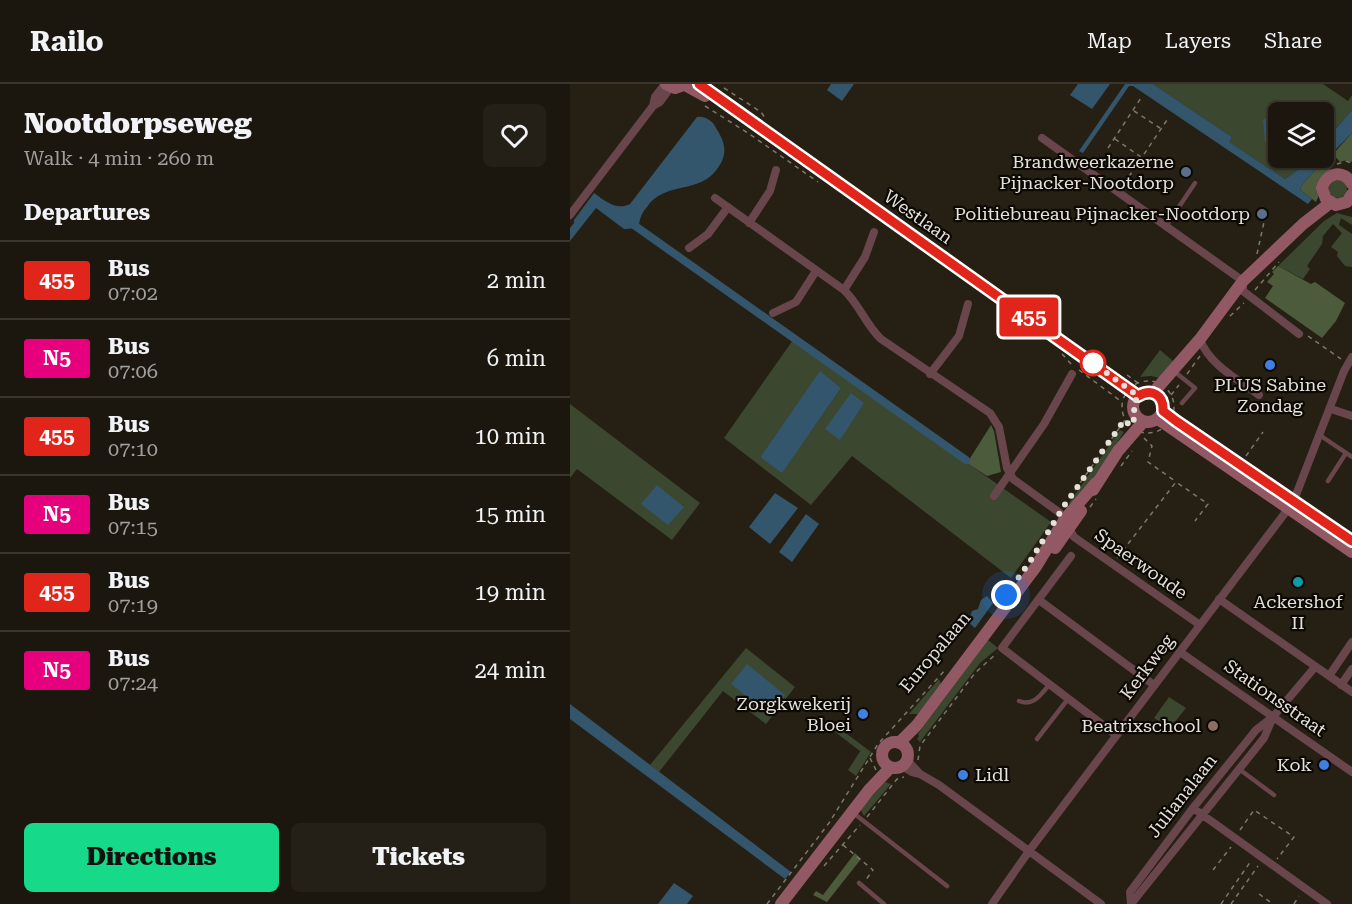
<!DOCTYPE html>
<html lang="en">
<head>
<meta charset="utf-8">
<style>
  body { margin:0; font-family:"Roboto Serif",serif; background:#252017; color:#f1f3f6; height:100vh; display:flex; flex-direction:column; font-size:22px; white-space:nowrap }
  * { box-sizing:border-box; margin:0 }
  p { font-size:20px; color:#a09f9e }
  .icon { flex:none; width:33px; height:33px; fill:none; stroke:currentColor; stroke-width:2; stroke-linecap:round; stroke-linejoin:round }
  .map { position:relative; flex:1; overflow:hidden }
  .side { display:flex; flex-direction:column; background:#1c170e; width:570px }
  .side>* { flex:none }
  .badge { padding:0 12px; border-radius:4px; font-size:21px; line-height:39px }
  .tools { position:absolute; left:698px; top:18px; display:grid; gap:12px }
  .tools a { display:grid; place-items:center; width:66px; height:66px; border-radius:9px; background:#1c170e; box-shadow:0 2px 4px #0004,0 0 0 2px #3a362e; font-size:30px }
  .you { position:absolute; width:30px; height:30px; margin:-15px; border:4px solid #fff; border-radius:50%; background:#1a73e8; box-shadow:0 0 0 9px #1a73e833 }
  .map>.badge { position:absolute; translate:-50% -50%; box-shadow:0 0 0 3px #fff }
  h2 { padding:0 24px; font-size:22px; line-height:54px }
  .round { display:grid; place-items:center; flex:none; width:63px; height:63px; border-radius:9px; background:#252017 }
  .overview { display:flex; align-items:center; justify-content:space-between; height:102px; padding:0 24px }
  h1 { font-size:28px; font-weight:800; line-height:45px }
  .primary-button { display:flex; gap:12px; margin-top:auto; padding:12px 24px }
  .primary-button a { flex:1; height:69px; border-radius:9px; background:#16d989; color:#111; font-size:24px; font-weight:800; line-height:69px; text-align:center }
  .primary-button a+a { background:#252017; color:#f1f3f6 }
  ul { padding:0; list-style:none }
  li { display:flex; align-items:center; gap:18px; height:78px; padding:0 24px; border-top:2px solid #3a362e }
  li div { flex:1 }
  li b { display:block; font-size:22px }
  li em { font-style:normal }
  li .badge { min-width:66px; font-weight:700; text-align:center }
  header { display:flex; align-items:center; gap:36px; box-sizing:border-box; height:84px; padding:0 30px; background:#1c170e; border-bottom:2px solid #3a362e }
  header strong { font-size:28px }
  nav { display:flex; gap:33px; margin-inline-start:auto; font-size:21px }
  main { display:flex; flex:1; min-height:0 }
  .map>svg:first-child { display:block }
  .green { fill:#3b472f; fill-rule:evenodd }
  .forest { fill:#4b5b3b }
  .water { fill:#34566c }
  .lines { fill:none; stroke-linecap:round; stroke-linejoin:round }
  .canal { stroke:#34566c; stroke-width:8 }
  .path { stroke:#7d776d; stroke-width:1.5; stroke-dasharray:4.5 4.5; stroke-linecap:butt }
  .lane { stroke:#69454c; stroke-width:4.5 }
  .street { stroke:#69454c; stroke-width:8 }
  .secondary { stroke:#925864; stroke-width:12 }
  .line-casing { stroke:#fff; stroke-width:14 }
  .line { stroke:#e1251b; stroke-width:9 }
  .walk { stroke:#e5e0d9; stroke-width:6; stroke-dasharray:0 10.8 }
  .service-dot { fill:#5c6f8a; stroke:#0c0905; stroke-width:2 }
  .stop-dot { fill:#fff; stroke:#e1251b; stroke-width:3 }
  .shop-dot { fill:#3f7fe0; stroke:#0c0905; stroke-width:2 }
  .culture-dot { fill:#0f9aa8; stroke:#0c0905; stroke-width:2 }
  .education-dot { fill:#8d6e63; stroke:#0c0905; stroke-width:2 }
  .labels { text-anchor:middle; stroke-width:4.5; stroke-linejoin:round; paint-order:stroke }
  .poi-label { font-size:18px; fill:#e5e0d9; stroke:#0c0905; text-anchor:end }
  .street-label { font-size:18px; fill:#e5e0d9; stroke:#0c0905 }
</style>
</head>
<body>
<header>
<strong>Railo</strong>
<nav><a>Map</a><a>Layers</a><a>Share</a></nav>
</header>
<main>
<section class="side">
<div class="overview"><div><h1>Nootdorpseweg</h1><p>Walk · 4 min · 260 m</p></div><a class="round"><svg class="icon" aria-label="heart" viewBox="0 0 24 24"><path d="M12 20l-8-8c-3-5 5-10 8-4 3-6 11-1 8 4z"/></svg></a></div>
<h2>Departures</h2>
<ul>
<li><span class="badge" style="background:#e1251b;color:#fff">455</span><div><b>Bus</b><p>07:02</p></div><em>2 min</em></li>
<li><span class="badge" style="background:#e6007e;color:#fff">N5</span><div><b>Bus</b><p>07:06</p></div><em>6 min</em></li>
<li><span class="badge" style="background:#e1251b;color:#fff">455</span><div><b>Bus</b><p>07:10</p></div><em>10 min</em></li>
<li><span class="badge" style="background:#e6007e;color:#fff">N5</span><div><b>Bus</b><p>07:15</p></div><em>15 min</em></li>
<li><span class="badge" style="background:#e1251b;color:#fff">455</span><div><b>Bus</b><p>07:19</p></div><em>19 min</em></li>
<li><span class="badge" style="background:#e6007e;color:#fff">N5</span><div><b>Bus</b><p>07:24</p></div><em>24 min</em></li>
</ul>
<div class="primary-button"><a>Directions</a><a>Tickets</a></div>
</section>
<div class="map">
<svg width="782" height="820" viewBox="0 0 782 820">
  <rect width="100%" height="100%" fill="#261f13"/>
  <!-- green -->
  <path class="green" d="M583,0H753L778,17L782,11V26L753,59V28H708V45L699,33L695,58L708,66V74H739L729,85L715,95L658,58L662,53Z
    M759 105a9 9 0 1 1 18 0a9 9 0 1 1-18 0Z
    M767,129L782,133V141L771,134L769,141L782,150V183L775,182L767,172L768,168L761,163L772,149L763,140L753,152L752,160L737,182L740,185L733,195L708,182L754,137Z
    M223,256L481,438L441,494L282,372L241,421L154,354ZM250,288L271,304L212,388L190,373Z
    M590,266L603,277L590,294L581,292L570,293Z
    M0,320L130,419L102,456L7,385L0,394Z
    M550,346L554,348L514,409L502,422L499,419Z
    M418,556L428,564L410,579L350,658L347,655L349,652L348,650Z
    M176,564L225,603L196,640L153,607L89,688L80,681Z
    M369,595L372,602L348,630H339Z
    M599,613L616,624L600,644L584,634Z
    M269,644L301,668L286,692L278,686L291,666L290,667L265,648Z
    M315,698L321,700L294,732L290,725Z"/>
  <!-- forest -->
  <path class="forest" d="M782,49V77L780,79L777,76L770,78L763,70Z
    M759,75L761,84L746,118L730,106L732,101L753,77Z
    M708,182L741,200L745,198L775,219L766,237L752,254L695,214L703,202L697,198L704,190L702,188Z
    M421,341L424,347L431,388L417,392L397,379Z
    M285,769L291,775L257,818L243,811L246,807L253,811Z"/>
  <!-- water -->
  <path class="water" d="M261,0H284L272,17L257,6Z
    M508,0H540L522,25L500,11Z
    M555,0H583L662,53L659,58L715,95L729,85L739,74H749L753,77L732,101L730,106L742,115L738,120L563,2H559L513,69L509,67Z
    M782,26V49L766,65L755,57Z
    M127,33C135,32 142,36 146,44C153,55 158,66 151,79C147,86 142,92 135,96C115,107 91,102 77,123C71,130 69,136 69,144L54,145L26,124L0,157V144L4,139V136L24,109C35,117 47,127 60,120Z
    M699,33L708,45L705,50L708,56V66L695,58L693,36Z
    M250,287L271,304L212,389L190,373Z
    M281,309L294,319L270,356L255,345Z
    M87,401L114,423L98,441L71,420Z
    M205,409L228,424L200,460L179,443Z
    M236,430L249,440L222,478L209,468Z
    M417,512L423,519L405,544L398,538L402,527L408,525L411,516Z
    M177,580L215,611L198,630L161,600Z
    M0,620L221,788L215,795L0,635Z
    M104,799L123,812L117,820H88Z"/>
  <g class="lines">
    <!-- canal -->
    <path class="canal" d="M61,139L396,376"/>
    <!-- path -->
    <path class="path" d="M154,4L191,28L195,34
      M135,22L178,49L248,98
      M564,27L590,44
      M545,55L571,73
      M538,64L571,14
      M767,80L777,77L782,81
      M554,100L599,33
      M687,170L694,138
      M685,206L709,178
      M660,232L674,219
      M738,252L771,275
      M492,270L503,282
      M509,286L552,318
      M617,290L630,272
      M557,291L568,299
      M552 323a26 26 0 1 1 52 0a26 26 0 1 1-52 0Z
      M601,311L609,301
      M574,354L582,362L578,378L605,397
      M676,372L693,348
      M551,382L562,367
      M505,406L555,336
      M520,423L526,415
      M547,474L606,398L638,420L625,437
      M300,674L306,686
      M348,676L350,662L405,589L427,569
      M297,733L327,695L334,693
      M670,746L684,726L724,753L707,775
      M273,761L303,786L295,797
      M254,782L290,741
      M643,786L661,763
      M689,810L703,820
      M197,820L259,739L308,660L376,585
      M651,820L681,777
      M661,820L688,782
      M724,820L729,812"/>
    <!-- lane -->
    <path class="lane" d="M596,142L625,99
      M605,288L625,304L612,319
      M751,352L782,373
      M758,397L776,369
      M449,617C464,623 471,610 480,600
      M467,655L498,615
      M669,685L704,711
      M282,728L377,802
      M289,799L314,820"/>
    <!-- street -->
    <path class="street" d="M83,22L85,13L95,0
      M472,54L673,197V207L729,250
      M145,114L274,206C289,220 296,241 311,255L420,329L429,343L437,384L443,395L490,429L504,453L630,541
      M0,131L83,22L90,18L101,3
      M179,139L200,107L206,86
      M119,164L138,150L158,123
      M274,206L295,173L304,148
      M203,229L226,218L246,187
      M630,255C638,280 669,296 689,311
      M360,290L389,252L398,220
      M761,325L782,332
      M424,412L474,340L502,290
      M724,416L774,287L782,273
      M501,472L432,564L546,651
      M649,515L782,608
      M469,516L584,601
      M610,568L782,688
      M759,592L782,558
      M771,601L782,585
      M337,676L350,690
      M332,682L342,688L350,690L369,701L531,820
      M623,724L757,820
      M422,820L459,767L718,425
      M561,820L560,808L623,724L686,646L703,633L745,583
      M561,820L694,654L703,633"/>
    <!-- secondary -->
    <path class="secondary" d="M96,0L105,4L116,0
      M129,0L568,312
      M115,1L135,12
      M782,100C774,85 757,88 752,104L756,115L766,121L777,118L782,110
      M563 323a15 15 0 1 1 30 0a15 15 0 1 1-30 0Z
      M583,309L630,255L673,197L733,140L760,119
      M593,327L782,457
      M588,335L782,468
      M523,406L548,367L573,338
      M485,464L511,427
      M312 671a13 13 0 1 1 26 0a13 13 0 1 1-26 0Z
      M329,659L347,641L465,484L495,435L526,399
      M211,820L299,706L320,684"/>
  </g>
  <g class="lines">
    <!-- line casing -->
    <g class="line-casing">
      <path id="line" d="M129,0L568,312C582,304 594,311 593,327L606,337L782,457"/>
    </g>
    <!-- line -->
    <use href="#line" class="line"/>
    <!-- walk -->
    <path class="walk" d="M436,511L461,476L494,422L553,338L555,336L560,342L566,332L563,322L568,312L523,279"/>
  </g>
  <!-- markers -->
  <g class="service-dot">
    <circle cx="616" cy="88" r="6"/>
    <circle cx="692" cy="130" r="6"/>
  </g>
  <circle class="stop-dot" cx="523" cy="279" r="12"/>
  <g class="shop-dot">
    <circle cx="700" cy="281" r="6"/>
    <circle cx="293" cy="630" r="6"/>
    <circle cx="754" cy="681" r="6"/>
    <circle cx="393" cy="691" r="6"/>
  </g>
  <circle class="culture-dot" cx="728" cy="498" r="6"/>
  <circle class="education-dot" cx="643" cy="642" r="6"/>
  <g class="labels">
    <!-- poi labels -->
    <g class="poi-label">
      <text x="604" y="84">Brandweerkazerne<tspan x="604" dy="21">Pijnacker-Nootdorp</tspan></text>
      <text x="680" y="136">Politiebureau Pijnacker-Nootdorp</text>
      <text x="700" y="307" text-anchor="middle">PLUS Sabine<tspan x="700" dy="21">Zondag</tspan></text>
      <text x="728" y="524" text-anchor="middle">Ackershof<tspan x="728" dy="21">II</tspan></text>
      <text x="281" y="626">Zorgkwekerij<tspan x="281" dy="21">Bloei</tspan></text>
      <text x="631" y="648">Beatrixschool</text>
      <text x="742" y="687">Kok</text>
      <text x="405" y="697" text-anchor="start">Lidl</text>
    </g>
    <!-- street labels -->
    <g class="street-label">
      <text transform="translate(348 133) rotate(35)" y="6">Westlaan</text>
      <text transform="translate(571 480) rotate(35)" y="6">Spaerwoude</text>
      <text transform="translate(365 568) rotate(-50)" y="6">Europalaan</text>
      <text transform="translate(577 583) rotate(-53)" y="6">Kerkweg</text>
      <text transform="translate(705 614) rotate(35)" y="6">Stationsstraat</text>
      <text transform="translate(612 712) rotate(-52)" y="6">Julianalaan</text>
    </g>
  </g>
</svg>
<div class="tools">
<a><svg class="icon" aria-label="layers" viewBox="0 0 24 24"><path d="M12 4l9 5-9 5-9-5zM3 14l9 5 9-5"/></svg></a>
</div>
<div class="you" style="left:436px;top:511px"></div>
<b class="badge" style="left:459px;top:233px;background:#e1251b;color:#fff">455</b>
</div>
</main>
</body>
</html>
